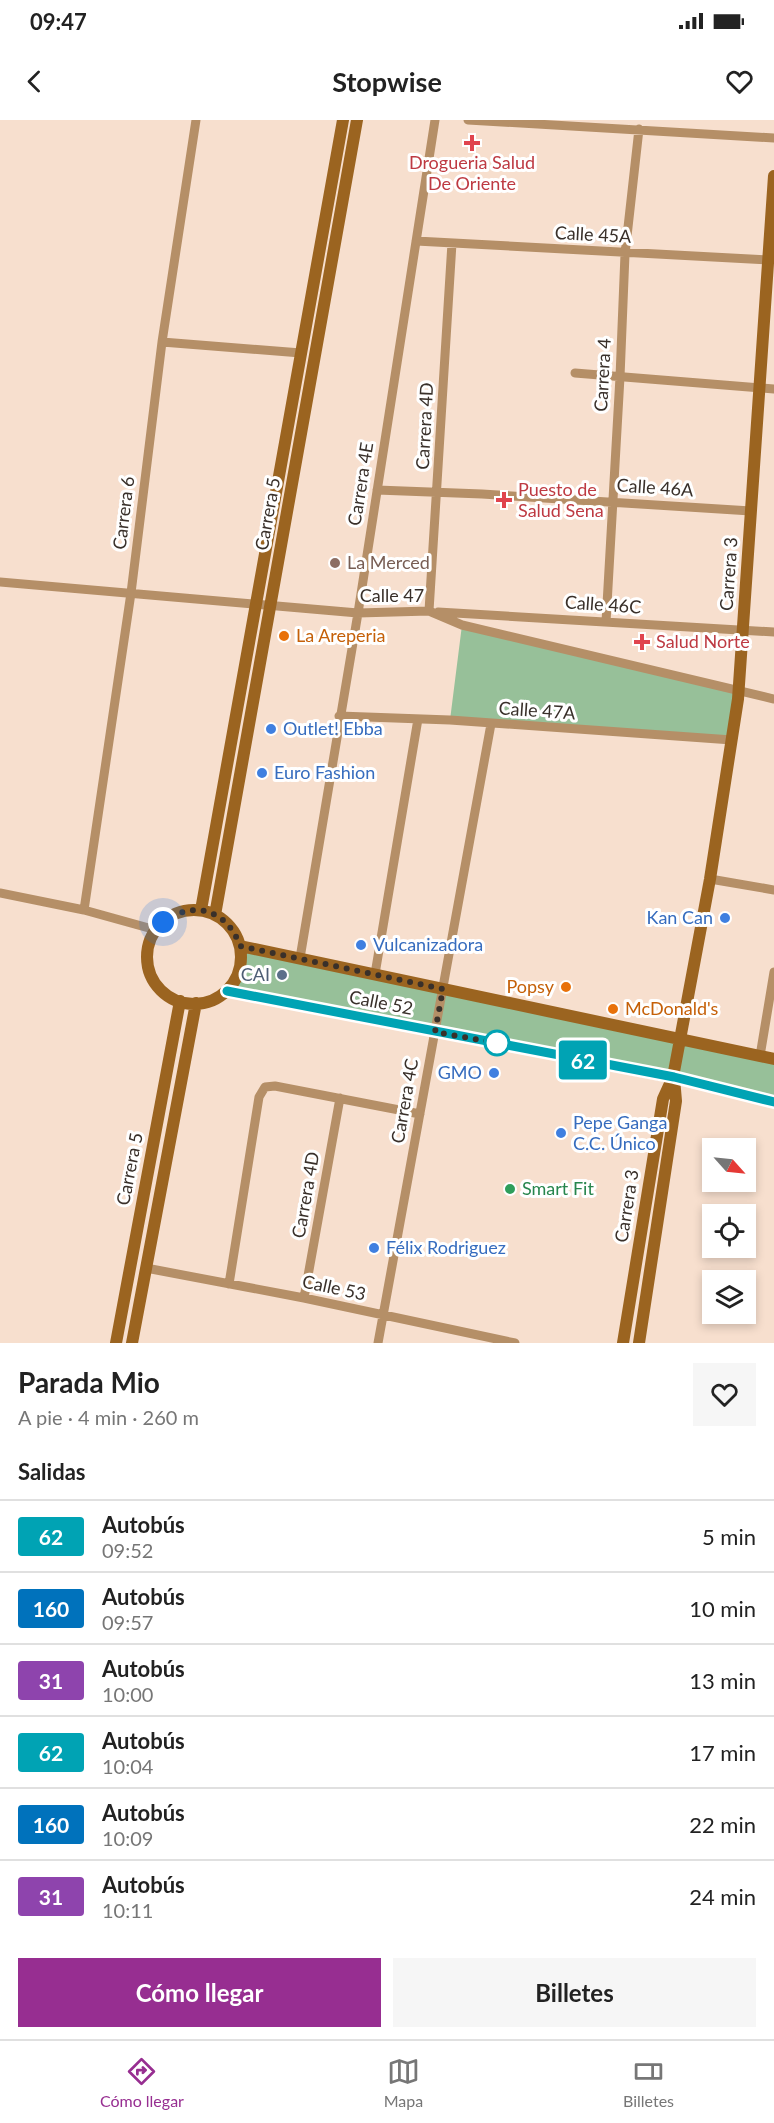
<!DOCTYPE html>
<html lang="es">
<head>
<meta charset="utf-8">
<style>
  body { margin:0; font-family:Lato,sans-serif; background:#f6f6f6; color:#222; height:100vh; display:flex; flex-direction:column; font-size:22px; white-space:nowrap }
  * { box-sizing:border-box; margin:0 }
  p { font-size:20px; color:#767676 }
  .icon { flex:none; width:33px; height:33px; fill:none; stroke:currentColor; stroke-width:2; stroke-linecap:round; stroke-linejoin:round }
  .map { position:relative; height:1223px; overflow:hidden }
  .side { display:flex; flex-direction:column; background:#fff; flex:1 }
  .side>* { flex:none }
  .badge { padding:0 12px; border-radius:4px; font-size:21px; line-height:39px }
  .needle { width:39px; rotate:117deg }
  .controls { position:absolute; left:702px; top:1018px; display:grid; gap:12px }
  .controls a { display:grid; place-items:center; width:54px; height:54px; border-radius:0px; background:#fff; box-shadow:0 3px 9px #0003; font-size:30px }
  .you { position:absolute; width:30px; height:30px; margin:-15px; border:4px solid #fff; border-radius:50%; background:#1a73e8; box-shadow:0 0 0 9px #1a73e833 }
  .map>.badge { position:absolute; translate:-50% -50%; box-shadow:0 0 0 3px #fff }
  h2 { padding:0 18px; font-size:22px; line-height:54px }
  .round { display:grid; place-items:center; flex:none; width:63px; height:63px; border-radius:0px; background:#f6f6f6 }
  .headline { display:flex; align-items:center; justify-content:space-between; height:102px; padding:0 18px }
  h1 { font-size:28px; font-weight:700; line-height:45px }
  .button { display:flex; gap:12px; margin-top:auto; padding:12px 18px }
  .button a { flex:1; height:69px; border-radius:0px; background:#972e91; color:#fff; font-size:24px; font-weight:700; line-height:69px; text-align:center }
  .button a+a { background:#f6f6f6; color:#222 }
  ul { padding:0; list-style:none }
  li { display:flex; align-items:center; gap:18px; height:72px; padding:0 18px; border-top:2px solid #e0e0e0 }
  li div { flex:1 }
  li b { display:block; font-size:22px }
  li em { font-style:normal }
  li .badge { min-width:66px; font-weight:700; text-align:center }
  .status { display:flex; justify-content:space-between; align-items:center; height:42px; padding:0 30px; background:#fff; direction:ltr }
  .status svg { height:16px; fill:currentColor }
  header { display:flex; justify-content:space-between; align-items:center; height:78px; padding:0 18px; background:#fff; font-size:27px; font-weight:700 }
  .menu { display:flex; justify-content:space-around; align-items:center; height:84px; border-top:2px solid #e0e0e0; background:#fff; font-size:16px; color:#767676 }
  .menu a { display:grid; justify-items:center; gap:3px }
  .menu .selected { color:#972e91 }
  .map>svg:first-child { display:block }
  .green { fill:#97c099 }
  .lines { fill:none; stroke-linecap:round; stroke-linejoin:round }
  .street { stroke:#b58f67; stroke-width:9 }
  .secondary { stroke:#9b6420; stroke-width:12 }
  .line-casing { stroke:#fff; stroke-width:14 }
  .line { stroke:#00a3b4; stroke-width:9 }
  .walk { stroke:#39302a; stroke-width:6; stroke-dasharray:0 10.8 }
  .health-dot { fill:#e0444e; stroke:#fff; stroke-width:2 }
  .education-dot { fill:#8d6e63; stroke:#fff; stroke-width:2 }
  .food-dot { fill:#e8710a; stroke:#fff; stroke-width:2 }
  .shop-dot { fill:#3f7fe0; stroke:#fff; stroke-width:2 }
  .service-dot { fill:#5c6f8a; stroke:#fff; stroke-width:2 }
  .stop-dot { fill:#fff; stroke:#00a3b4; stroke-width:3 }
  .leisure-dot { fill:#2e9e5b; stroke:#fff; stroke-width:2 }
  .labels { text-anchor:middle; stroke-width:6; stroke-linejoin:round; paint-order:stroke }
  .health-label { font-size:18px; fill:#be3a42; stroke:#fff; text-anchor:start }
  .street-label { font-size:18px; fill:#39302a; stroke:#fff }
  .education-label { font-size:18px; fill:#785e54; stroke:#fff; text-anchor:start }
  .food-label { font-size:18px; fill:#c56008; stroke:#fff; text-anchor:start }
  .shop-label { font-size:18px; fill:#366cbe; stroke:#fff; text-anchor:start }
  .service-label { font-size:18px; fill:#4e5e75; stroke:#fff; text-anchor:end }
  .leisure-label { font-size:18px; fill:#27864d; stroke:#fff; text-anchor:start }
</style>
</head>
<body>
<div class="status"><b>09:47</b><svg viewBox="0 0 49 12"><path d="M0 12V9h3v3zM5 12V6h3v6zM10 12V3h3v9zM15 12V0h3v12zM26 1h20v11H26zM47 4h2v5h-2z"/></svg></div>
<header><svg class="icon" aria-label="back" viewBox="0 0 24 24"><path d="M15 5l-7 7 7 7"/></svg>Stopwise<svg class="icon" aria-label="heart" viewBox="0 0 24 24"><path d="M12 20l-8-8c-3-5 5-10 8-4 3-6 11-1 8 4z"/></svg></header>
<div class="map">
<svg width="774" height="1223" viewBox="0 0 774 1223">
  <rect width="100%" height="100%" fill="#f7dfce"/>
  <!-- green -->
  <path class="green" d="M462,505L739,572L732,620L450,600Z
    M240,826L774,939V982L227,871L239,850Z"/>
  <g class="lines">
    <!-- street -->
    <path class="street" d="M468,0L774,18
      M416,121L768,140
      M162,222L301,233
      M575,253L774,269
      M377,370L482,374L751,391
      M0,462L358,493L429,491L462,505L774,579
      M429,491L452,123
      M438,492L774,512
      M606,502L620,257L625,134L639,9
      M339,596L450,600L732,620
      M710,759L774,770
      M0,773L84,790L156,810
      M84,790L131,473L162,222L196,0
      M300,838L358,493L435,0
      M375,854L418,599
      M760,936L774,852
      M146,1148L304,1178L515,1223
      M229,1164L259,977L265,967L275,966L420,994
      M304,1178L340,978
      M378,1223L491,604"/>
    <!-- secondary -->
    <path class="secondary" d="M201,790L343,0
      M147 837a47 47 0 1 1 94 0a47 47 0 1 1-94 0Z
      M215,795L357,0
      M240,826L774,939
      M227,871L673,957L774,982
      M116,1223L180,881
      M132,1223L196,883
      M623,1223L663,979L673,957L710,759L738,579L774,56
      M639,1223L676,981L674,958"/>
  </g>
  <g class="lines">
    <!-- line casing -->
    <g class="line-casing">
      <path id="line" d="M227,871L674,957L774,982"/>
    </g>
    <!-- line -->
    <use href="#line" class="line"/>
    <!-- walk -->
    <path class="walk" d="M163,802C193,780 227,789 240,826L443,869L435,912L497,923"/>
  </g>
  <!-- markers -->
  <g class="health-dot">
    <path d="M469 14h6v6h6v6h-6v6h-6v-6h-6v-6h6z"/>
    <path d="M501 371h6v6h6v6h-6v6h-6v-6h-6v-6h6z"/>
    <path d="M639 513h6v6h6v6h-6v6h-6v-6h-6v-6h6z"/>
  </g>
  <circle class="education-dot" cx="335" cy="443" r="6"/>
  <g class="food-dot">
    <circle cx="284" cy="516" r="6"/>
    <circle cx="566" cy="867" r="6"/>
    <circle cx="613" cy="889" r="6"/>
  </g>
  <g class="shop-dot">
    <circle cx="271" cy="609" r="6"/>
    <circle cx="262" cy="653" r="6"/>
    <circle cx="725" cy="798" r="6"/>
    <circle cx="361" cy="825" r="6"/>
    <circle cx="494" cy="953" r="6"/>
    <circle cx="561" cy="1013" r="6"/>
    <circle cx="374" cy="1128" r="6"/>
  </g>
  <circle class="service-dot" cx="282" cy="855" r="6"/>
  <circle class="stop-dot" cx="497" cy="923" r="12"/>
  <circle class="leisure-dot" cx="510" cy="1069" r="6"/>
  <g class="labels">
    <!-- health labels -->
    <g class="health-label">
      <text x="472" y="49" text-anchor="middle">Drogueria Salud<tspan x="472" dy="21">De Oriente</tspan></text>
      <text x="518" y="376">Puesto de<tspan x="518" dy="21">Salud Sena</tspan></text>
      <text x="656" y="528">Salud Norte</text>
    </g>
    <!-- street labels -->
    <g class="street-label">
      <text transform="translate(593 115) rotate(3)" y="6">Calle 45A</text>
      <text transform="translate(603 255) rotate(-87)" y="6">Carrera 4</text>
      <text transform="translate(425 306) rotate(-87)" y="6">Carrera 4D</text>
      <text transform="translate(361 364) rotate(-81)" y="6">Carrera 4E</text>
      <text transform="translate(655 368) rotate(4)" y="6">Calle 46A</text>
      <text transform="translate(124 393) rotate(-83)" y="6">Carrera 6</text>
      <text transform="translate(268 394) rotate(-80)" y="6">Carrera 5</text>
      <text transform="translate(729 454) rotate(-86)" y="6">Carrera 3</text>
      <text x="392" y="482">Calle 47</text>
      <text transform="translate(603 485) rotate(4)" y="6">Calle 46C</text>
      <text transform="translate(537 591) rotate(4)" y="6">Calle 47A</text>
      <text transform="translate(381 883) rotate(11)" y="6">Calle 52</text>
      <text transform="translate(405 981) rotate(-80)" y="6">Carrera 4C</text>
      <text transform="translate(130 1049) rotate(-79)" y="6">Carrera 5</text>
      <text transform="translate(306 1075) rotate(-80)" y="6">Carrera 4D</text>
      <text transform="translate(627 1086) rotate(-81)" y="6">Carrera 3</text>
      <text transform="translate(334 1168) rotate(12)" y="6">Calle 53</text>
    </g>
    <!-- education labels -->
    <g class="education-label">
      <text x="347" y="449">La Merced</text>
    </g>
    <!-- food labels -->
    <g class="food-label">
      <text x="296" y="522">La Areperia</text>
      <text x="554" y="873" text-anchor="end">Popsy</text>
      <text x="625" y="895">McDonald's</text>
    </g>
    <!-- shop labels -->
    <g class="shop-label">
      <text x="283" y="615">Outlet! Ebba</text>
      <text x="274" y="659">Euro Fashion</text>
      <text x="713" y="804" text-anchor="end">Kan Can</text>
      <text x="373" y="831">Vulcanizadora</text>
      <text x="482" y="959" text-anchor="end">GMO</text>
      <text x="573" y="1009">Pepe Ganga<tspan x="573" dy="21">C.C. Único</tspan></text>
      <text x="386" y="1134">Félix Rodriguez</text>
    </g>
    <!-- service labels -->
    <g class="service-label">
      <text x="270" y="861">CAI</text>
    </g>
    <!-- leisure labels -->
    <g class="leisure-label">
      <text x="522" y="1075">Smart Fit</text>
    </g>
  </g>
</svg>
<div class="controls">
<a><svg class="needle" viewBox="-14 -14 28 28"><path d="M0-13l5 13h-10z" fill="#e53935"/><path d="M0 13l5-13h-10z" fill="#767676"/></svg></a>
<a><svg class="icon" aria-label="locate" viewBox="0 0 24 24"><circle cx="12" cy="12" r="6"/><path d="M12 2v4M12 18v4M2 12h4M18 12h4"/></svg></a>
<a><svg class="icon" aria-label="layers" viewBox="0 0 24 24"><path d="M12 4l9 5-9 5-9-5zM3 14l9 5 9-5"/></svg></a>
</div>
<div class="you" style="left:163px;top:802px"></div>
<b class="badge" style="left:583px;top:940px;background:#00a3b4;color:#fff">62</b>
</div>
<section class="side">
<div class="headline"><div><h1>Parada Mio</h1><p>A pie · 4 min · 260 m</p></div><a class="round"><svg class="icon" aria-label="heart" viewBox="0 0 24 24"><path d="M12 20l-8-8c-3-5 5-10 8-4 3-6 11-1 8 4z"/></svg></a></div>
<h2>Salidas</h2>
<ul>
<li><span class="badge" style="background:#00a3b4;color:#fff">62</span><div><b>Autobús</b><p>09:52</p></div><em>5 min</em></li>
<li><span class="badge" style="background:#0072bc;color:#fff">160</span><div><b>Autobús</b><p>09:57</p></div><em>10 min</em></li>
<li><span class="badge" style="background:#8e44ad;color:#fff">31</span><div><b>Autobús</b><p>10:00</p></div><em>13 min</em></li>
<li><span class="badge" style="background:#00a3b4;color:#fff">62</span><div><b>Autobús</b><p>10:04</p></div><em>17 min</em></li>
<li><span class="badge" style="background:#0072bc;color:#fff">160</span><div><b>Autobús</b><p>10:09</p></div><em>22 min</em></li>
<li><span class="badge" style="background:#8e44ad;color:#fff">31</span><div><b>Autobús</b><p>10:11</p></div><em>24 min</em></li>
</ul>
<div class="button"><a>Cómo llegar</a><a>Billetes</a></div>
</section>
<nav class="menu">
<a class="selected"><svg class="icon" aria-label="directions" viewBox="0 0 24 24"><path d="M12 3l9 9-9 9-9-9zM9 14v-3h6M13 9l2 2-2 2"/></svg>Cómo llegar</a>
<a><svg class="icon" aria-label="map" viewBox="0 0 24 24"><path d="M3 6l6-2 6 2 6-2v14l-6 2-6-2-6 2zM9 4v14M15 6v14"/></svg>Mapa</a>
<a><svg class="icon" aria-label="tickets" viewBox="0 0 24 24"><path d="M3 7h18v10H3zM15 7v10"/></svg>Billetes</a>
</nav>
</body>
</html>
